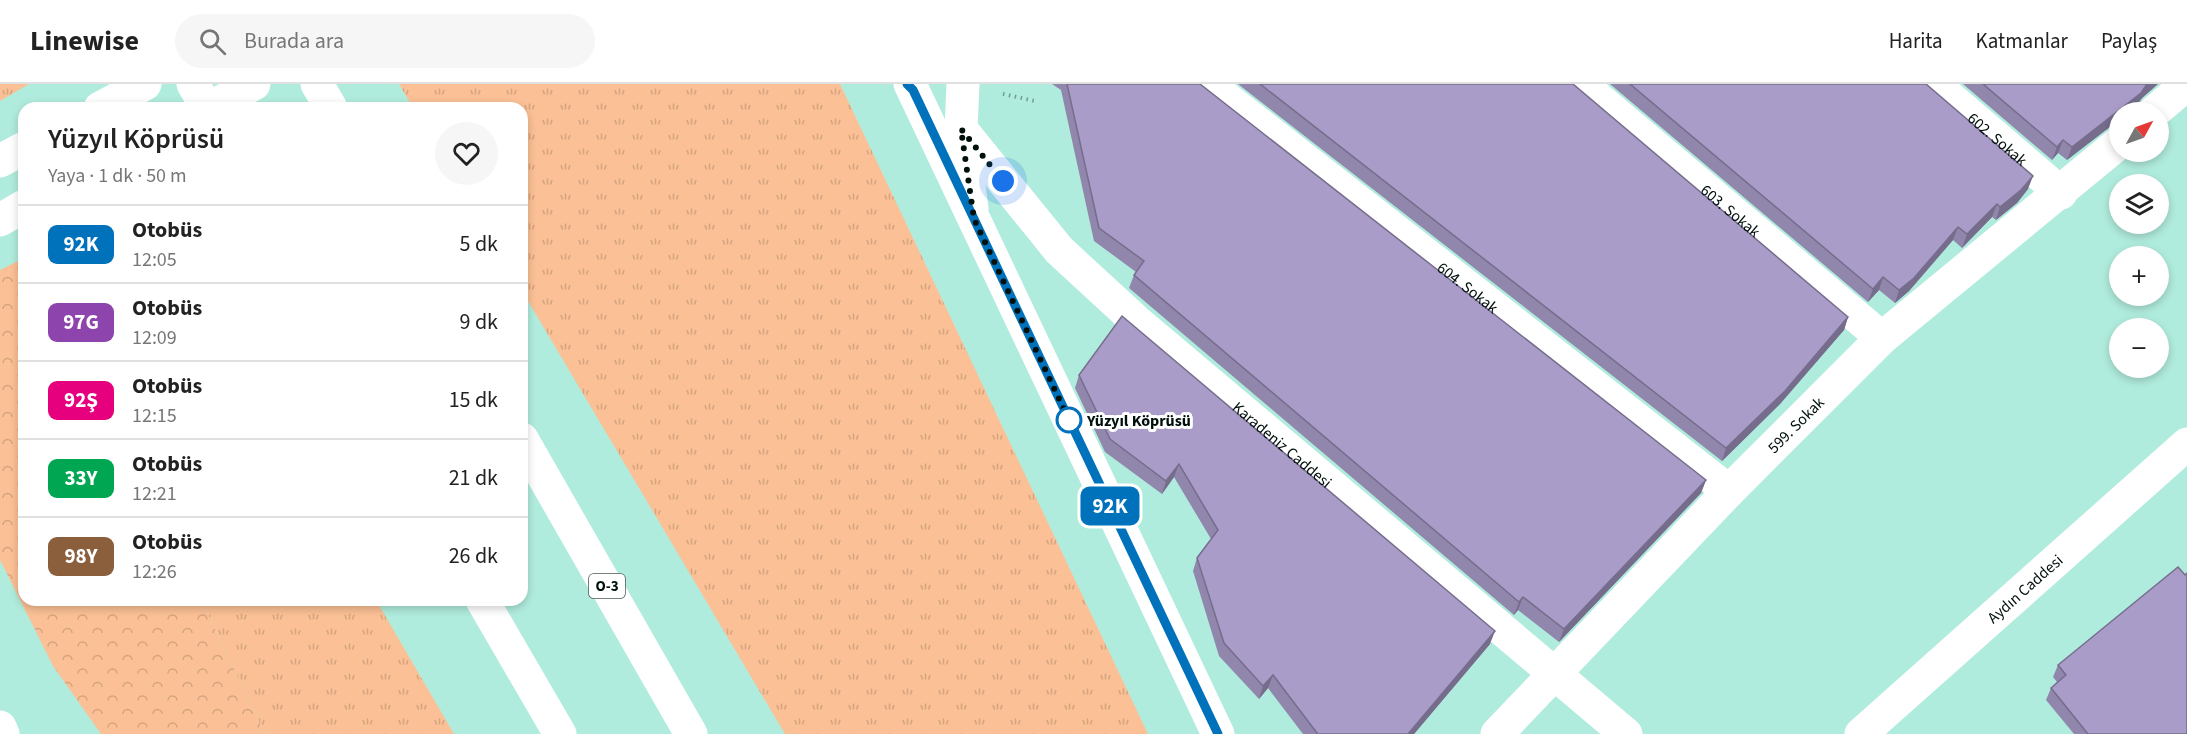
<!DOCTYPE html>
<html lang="tr">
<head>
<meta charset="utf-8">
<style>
  body { margin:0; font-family:"Source Sans 3",sans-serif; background:#f6f6f6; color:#222; height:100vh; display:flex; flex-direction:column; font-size:22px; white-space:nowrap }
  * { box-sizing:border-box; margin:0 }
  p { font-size:20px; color:#767676 }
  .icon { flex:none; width:33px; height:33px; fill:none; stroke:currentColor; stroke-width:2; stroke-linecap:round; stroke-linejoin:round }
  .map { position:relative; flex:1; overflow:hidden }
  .details { position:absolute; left:18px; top:18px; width:510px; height:504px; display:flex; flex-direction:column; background:#fff; border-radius:18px; box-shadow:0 3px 9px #0003 }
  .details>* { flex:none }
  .badge { padding:0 12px; border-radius:9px; font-size:21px; line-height:39px }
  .needle { width:39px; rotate:50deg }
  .tools { position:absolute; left:2109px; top:18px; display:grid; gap:12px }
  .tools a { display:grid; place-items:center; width:60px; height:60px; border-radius:50%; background:#fff; box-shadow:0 3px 9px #0003; font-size:30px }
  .you { position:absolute; width:30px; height:30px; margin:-15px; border:4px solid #fff; border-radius:50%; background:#1a73e8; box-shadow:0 0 0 9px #1a73e833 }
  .map>.badge { position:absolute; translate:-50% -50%; box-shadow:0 0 0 3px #fff }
  .round { display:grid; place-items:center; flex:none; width:63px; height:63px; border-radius:32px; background:#f6f6f6 }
  .summary { display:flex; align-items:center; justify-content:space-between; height:102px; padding:0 30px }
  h1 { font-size:28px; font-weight:600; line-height:45px }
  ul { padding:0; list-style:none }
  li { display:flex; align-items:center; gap:18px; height:78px; padding:0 30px; border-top:2px solid #e0e0e0 }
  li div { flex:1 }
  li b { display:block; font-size:22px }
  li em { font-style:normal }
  li .badge { min-width:66px; font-weight:700; text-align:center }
  header { display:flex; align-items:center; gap:36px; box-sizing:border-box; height:84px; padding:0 30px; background:#fff; border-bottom:2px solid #e0e0e0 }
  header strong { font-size:28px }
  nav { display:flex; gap:33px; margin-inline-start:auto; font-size:21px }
  .search { width:420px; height:54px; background:#f6f6f6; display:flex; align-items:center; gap:15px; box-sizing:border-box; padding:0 21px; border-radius:33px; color:#767676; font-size:22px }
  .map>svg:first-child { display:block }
  .grass { fill:url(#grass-tufts) }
  .park { fill:url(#park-crowns) }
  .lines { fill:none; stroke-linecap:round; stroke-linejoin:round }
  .path { stroke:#709c91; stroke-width:4; stroke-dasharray:1.5 4.5; stroke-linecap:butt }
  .street { stroke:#fff; stroke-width:33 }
  .secondary { stroke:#fff; stroke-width:33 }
  .primary { stroke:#fff; stroke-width:33 }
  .highway { stroke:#fff; stroke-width:33 }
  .wall { fill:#9186ac }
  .shaded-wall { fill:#766d8c }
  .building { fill:#a99cc8; stroke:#766d8c; stroke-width:1.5 }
  .line-casing { stroke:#fff; stroke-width:14 }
  .line { stroke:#0072bc; stroke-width:9 }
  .walk { stroke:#00100c; stroke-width:6; stroke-dasharray:0 10.8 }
  .stop-dot { fill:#fff; stroke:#0072bc; stroke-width:3 }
  .labels { text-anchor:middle; stroke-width:6; stroke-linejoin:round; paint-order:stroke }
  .shield { fill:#fff; stroke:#4c5855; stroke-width:1.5 }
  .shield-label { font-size:15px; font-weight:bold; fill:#00100c }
  .street-label { font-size:16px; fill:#00100c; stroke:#fff }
  .stop-label { font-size:16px; font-weight:bold; fill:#00100c; stroke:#fff; text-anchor:start }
</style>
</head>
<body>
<header>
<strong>Linewise</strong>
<div class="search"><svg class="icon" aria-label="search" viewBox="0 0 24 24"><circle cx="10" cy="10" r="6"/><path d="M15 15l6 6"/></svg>Burada ara</div>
<nav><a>Harita</a><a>Katmanlar</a><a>Paylaş</a></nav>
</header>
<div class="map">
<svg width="2187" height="650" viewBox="0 0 2187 650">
  <defs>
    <pattern id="grass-tufts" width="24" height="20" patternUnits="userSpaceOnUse" patternTransform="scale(1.5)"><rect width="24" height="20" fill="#fbc095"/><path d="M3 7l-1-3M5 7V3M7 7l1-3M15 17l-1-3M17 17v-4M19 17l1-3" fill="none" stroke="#d5a47f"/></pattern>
    <pattern id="park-crowns" width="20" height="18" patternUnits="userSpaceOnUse" patternTransform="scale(1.5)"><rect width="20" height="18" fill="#fbc095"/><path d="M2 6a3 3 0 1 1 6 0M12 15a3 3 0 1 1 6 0" fill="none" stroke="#d5a47f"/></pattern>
  </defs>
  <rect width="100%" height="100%" fill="#b0ecdd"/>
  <!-- grass -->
  <path class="grass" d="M0,0H29L0,17Z
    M399,0H840L1148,650H785L522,207V24H413Z
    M201,516H376L454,650H265Z"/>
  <!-- park -->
  <path class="park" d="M24,174V516H201L265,650H101L53,582L0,476V186Z"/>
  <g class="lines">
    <!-- path -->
    <path class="path" d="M1003,10L1035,17"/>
    <!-- street -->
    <g class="street">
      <path id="s1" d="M1208,0L1729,407"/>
      <path id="s2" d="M1581,0L1882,254"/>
      <path id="s3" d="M1934,0L2061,109"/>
      <path d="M2154,28L2187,0"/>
      <path id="s4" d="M961,45L1059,166L1135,236L1626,650"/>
      <path id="s5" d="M1497,650L1729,407L1882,254L2120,58"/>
      <path id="s6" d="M1861,650L2187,360"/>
    </g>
    <!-- secondary -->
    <path class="secondary" d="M963,0L961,45L972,124"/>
    <!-- primary -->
    <path class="primary" d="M910,0L1218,650
      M100,24L145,0
      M209,24L254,0
      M0,77L24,64
      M0,136L24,122
      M0,643L3,650"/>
    <!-- highway -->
    <path class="highway" d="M193,0L207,24
      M317,0L331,24
      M522,355L691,650
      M482,516L560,650"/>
  </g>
  <!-- wall -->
  <path class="wall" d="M1052,0H1200L1706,396L1701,409L1559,558L1518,526L1514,531L1129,204L1134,191L1136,188L1094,157L1061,6Z
    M1238,0H1573L1848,233L1844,246L1780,320L1722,377Z
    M1610,0H1926L2028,105L2017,119L1996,136L1992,133L1962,164L1953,156L1909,207L1895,219L1879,206L1868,218Z
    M1963,0H2158L2142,14L2136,22L2120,28V35L2067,76L2058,69L2052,76Z
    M1079,291L1490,560L1414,650H1303L1268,604L1259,615L1219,572L1193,487L1197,474L1211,455L1174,393L1162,410L1105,368L1075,304Z
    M2058,581L2187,650H2074L2046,616L2051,604L2057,598L2053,593Z"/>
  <!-- shaded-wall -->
  <path class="shaded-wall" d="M2147,0H2158L2142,14L2136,22L2128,28H2120V35L2067,76L2072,63Z
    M2063,56L2058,69L2052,76L2057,63Z
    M2033,92L2028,105L2017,119L1996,136L2000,123Z
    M1997,120L1992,133L1962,164L1967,150Z
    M1958,143L1953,156L1909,207L1895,219L1899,206Z
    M1883,193L1879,206L1868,218L1873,205Z
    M1848,233L1844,246L1780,320L1722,377L1726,364Z
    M1179,380L1174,393L1162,410L1166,397Z
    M1706,396L1701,409L1559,558L1564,545Z
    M1523,513L1518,526L1514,531L1519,518Z
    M1495,547L1490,560L1414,650H1408Z
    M1273,591L1268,604L1259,615L1263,602Z"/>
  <!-- building -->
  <path class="building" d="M1067,0H1200L1706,396L1564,545L1523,513L1519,518L1134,191L1144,177L1099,144Z
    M1260,0H1573L1848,233L1785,307L1726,364Z
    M1630,0H1926L2033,92L2021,106L2000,123L1997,120L1967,150L1958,143L1914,194L1899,206L1883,193L1873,205Z
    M1983,0H2147L2141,9L2072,63L2063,56L2057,63Z
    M1122,232L1495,547L1408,650H1317V649L1273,591L1263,602L1224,559L1197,474L1218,446L1179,380L1166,397L1110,355L1079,291Z
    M2178,483L2185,491L2187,489V650H2088L2051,604L2066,591L2058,581Z"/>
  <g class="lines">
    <!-- line casing -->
    <g class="line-casing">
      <path id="line" d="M907,0L913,6L1218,650"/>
    </g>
    <!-- line -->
    <use href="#line" class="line"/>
    <!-- walk -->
    <path class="walk" d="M1003,97L961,45L974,135L1069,336"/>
  </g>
  <!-- markers -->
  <circle class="stop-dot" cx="1069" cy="336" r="12"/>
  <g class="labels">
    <!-- shield labels -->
    <rect class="shield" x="589" y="490" width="36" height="24" rx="4.5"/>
    <g class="shield-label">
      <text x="607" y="507">O-3</text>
    </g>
    <!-- street labels -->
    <g class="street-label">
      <text dy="6" stroke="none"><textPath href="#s3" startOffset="84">602. Sokak</textPath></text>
      <text dy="6" stroke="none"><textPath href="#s2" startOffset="196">603. Sokak</textPath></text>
      <text dy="6" stroke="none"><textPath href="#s1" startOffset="330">604. Sokak</textPath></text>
      <text dy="6" stroke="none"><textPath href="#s5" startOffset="430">599. Sokak</textPath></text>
      <text dy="6" stroke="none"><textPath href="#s4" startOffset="452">Karadeniz Caddesi</textPath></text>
      <text dy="6" stroke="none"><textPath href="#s6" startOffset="219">Aydın Caddesi</textPath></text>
    </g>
    <!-- stop labels -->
    <g class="stop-label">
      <text x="1087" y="342">Yüzyıl Köprüsü</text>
    </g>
  </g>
</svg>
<div class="tools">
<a><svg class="needle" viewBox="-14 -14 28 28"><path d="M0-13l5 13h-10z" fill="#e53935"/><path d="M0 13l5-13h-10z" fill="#767676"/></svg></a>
<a><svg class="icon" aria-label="layers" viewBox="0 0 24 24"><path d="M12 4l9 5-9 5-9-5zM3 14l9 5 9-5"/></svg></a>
<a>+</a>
<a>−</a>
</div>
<div class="you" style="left:1003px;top:97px"></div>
<b class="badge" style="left:1110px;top:422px;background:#0072bc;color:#fff">92K</b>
<section class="details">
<div class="summary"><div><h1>Yüzyıl Köprüsü</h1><p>Yaya · 1 dk · 50 m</p></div><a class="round"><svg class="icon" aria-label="heart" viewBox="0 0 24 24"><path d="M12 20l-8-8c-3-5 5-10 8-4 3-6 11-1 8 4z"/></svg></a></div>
<ul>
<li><span class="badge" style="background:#0072bc;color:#fff">92K</span><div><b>Otobüs</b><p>12:05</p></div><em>5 dk</em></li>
<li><span class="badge" style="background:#8e44ad;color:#fff">97G</span><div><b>Otobüs</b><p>12:09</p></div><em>9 dk</em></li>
<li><span class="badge" style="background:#e6007e;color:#fff">92Ş</span><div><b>Otobüs</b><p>12:15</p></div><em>15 dk</em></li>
<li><span class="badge" style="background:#00a651;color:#fff">33Y</span><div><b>Otobüs</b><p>12:21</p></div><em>21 dk</em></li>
<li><span class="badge" style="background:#8b5e3c;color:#fff">98Y</span><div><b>Otobüs</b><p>12:26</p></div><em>26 dk</em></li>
</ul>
</section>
</div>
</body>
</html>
